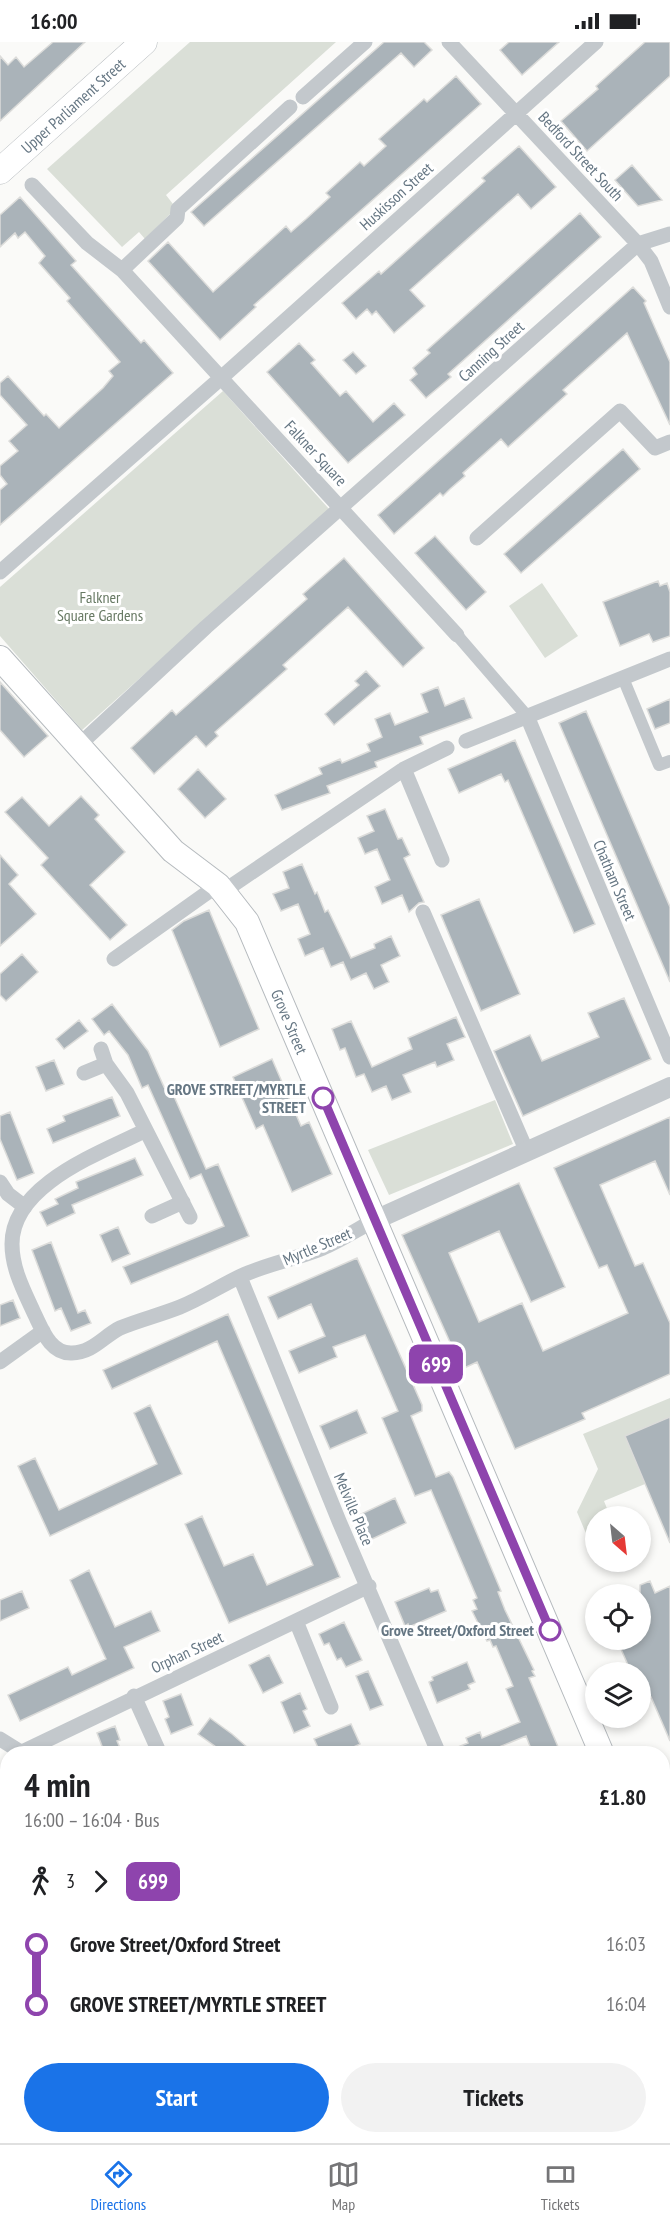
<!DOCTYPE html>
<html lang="en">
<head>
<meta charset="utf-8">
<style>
  body { margin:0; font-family:"PT Sans Narrow",sans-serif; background:#f2f2f2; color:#202124; height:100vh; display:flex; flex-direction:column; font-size:22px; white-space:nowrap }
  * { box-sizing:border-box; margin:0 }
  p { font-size:20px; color:#757577 }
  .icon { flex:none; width:33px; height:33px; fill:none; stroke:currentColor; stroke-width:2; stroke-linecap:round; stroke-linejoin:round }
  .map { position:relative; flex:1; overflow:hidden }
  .panel { position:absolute; left:0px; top:1704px; width:670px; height:398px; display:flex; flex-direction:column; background:#fff; border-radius:24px 24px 0 0; box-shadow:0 3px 9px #0003 }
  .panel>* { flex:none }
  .badge { padding:0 12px; border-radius:9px; font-size:21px; line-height:39px }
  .needle { width:39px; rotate:152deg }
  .controls { position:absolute; left:585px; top:1464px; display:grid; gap:12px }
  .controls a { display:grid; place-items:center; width:66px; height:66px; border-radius:50%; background:#fff; box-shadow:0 3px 9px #0003; font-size:30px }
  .map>.badge { position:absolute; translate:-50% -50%; box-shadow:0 0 0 3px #fff }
  .legs { display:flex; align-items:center; gap:9px; height:66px; padding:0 24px; font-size:20px }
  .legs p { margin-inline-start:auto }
  .head { display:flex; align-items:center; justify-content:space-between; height:102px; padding:0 24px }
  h1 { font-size:33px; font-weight:600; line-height:45px }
  .action { display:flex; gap:12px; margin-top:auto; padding:12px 24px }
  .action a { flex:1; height:69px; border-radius:36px; background:#1a73e8; color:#fff; font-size:24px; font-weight:600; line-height:69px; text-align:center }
  .action a+a { background:#f2f2f2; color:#202124 }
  ul { padding:0 24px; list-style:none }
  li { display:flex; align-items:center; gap:21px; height:60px; font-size:22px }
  li i { display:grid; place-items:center; width:9px; height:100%; margin:0 8px; background:currentColor }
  li i::after { content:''; width:15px; height:15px; margin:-8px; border:4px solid; border-radius:50%; background:#fff }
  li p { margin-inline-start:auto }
  li:first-child i { background:linear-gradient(#0000 50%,currentColor 0) }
  li:last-child i { background:linear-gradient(currentColor 50%,#0000 0) }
  .status { display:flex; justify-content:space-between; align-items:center; height:42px; padding:0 30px; background:#fff; direction:ltr }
  .status svg { height:16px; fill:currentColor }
  .tabs { display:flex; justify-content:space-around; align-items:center; height:84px; border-top:2px solid #e0e0e0; background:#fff; font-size:16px; color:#757577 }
  .tabs a { display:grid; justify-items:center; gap:3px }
  .tabs .selected { color:#1a73e8 }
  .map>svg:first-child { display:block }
  .green { fill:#dadfd7 }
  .building { fill:#aab3b9; stroke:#dcdcda; stroke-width:1.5 }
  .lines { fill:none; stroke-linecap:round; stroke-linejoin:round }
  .primary-casing { stroke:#b5babe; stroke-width:26 }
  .trunk-casing { stroke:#b4b9bd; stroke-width:27 }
  .pedestrian { stroke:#c3c8cc; stroke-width:12 }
  .minor { stroke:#c3c8cc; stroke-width:15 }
  .tertiary { stroke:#c3c8cc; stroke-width:20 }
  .primary { stroke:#fff; stroke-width:24 }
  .trunk { stroke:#fff; stroke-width:26 }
  .line-1-casing { stroke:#fff; stroke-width:14 }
  .line-1 { stroke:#8e44ad; stroke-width:9 }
  .stop-1-dot { fill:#fff; stroke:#8e44ad; stroke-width:3 }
  .labels { text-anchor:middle; stroke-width:6; stroke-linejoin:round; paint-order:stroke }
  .street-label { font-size:16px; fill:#657683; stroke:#fff }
  .park-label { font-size:16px; fill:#687a64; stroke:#fff }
  .stop-label { font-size:16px; font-weight:bold; fill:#657683; stroke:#fff; text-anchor:end }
</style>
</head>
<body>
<div class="status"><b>16:00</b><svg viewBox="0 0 49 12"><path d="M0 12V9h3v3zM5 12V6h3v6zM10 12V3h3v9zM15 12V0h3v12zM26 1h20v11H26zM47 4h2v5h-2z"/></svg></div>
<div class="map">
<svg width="670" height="2101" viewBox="0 0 670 2101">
  <rect width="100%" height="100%" fill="#fafaf8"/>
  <!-- green -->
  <path class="green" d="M190,0H336L166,153L176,166L145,197L139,190L122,205L47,127Z
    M223,349L329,467L82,688L0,594V545Z
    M542,541L578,594L545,616L509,564Z
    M495,1058L513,1102L389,1153L368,1108Z
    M670,1356V1375L625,1394L645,1442L604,1459L610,1474H596L595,1513L577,1470L598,1427L583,1392Z
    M663,1938L670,1953V2033L663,2037Z
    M215,2094H257L251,2101H214Z
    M542,2094H628L630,2101H545Z"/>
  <!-- building -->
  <path class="building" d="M53,0H85L0,79V14L8,23L16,15L24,25Z
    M384,0H424L432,8L414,25L401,11L204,184L191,170Z
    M509,0H559L522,33L500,8Z
    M645,0H670V34L587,109L561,79L598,47L596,44Z
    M456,34L481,62L254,263L256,265L220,298L148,219L168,200L213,250L286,184L291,190L306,177L330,155L326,151L360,120L364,124L386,104L379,97L424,57L427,60Z
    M519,104L556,145L531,167L518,152L410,248L425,264L394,291L376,269L372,273L367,267L356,277L342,261L379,229L381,232L485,139L482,136Z
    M632,123L662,158L638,164L615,138Z
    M20,155L76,219L71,223L141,301L144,298L173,331L0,483V448L7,442L0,433V424L18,409L9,399L27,383L0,353V341L8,334L44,374L46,372L59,386L103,346L113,334L109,329L120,320L67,259L70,256L39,221L45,214L25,190L18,196L15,191L0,205V173Z
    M580,171L601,195L448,332L451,335L426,356L410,338L417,332L413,326L430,311L427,308Z
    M633,245L646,259L644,261L670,320V383L627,291L563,348L567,352L508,405L501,397L463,431L465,434L450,447L443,454L440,451L394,492L378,473Z
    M299,301L315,318L311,321L340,354L346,349L373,380L394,361L405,373L348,421L267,330Z
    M353,310L366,324L356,332L343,318Z
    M623,407L640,427L521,531L504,512Z
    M435,494L486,550L466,568L415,511Z
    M344,516L424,606L403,625L348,565L283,623L287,627L215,690L218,694L206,705L196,694L154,732L131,706L172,668L176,673L307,557L303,552Z
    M658,539L660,544L667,541L670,550V594L653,600L649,592L620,604L603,560Z
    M366,629L380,644L334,683L325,672L359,643L355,639Z
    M0,640L48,694L24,715L0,688Z
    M438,645L445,664L464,656L472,676L420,695L423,702L375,720L377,725L327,744L330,751L282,768L275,753L322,732L319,726L340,717L342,721L370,709L367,702L382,695L375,677L390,671L395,683L428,670L421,652Z
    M670,657V681L655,687L647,667Z
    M586,669L670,865V940L559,681Z
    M515,698L595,882L574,891L508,738L505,740L501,732L459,751L448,727Z
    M198,727L226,757L205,776L178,747Z
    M81,754L99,773L95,777L125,810L90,843L127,883L110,898L41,823L48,816L5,770L22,755L49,784Z
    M385,767L398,797L402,796L410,813L404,816L424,860L419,861L409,870L402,853L382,862L375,845L390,838L377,807L365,812L358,796L374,789L367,774Z
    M0,813L18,833L9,842L36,872L0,904Z
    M302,822L315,852L317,850L325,870L328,868L351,916L375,906L374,902L391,894L400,914L381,923L389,940L374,947L366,931L351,938L343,920L331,925L323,906L305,914L298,897L310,892L298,862L281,869L273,852L289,846L283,830Z
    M479,857L520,952L481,969L441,873Z
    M209,868L259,987L220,1005L172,888L184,879Z
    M22,912L38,930L6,959L0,953V932Z
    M624,956L651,1017L523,1074L494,1009L530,993L542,1019L599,995L588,971Z
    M112,962L148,1009L164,1045L169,1043L206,1127L218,1122L249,1194L131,1242L123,1225L224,1184L201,1132L190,1137L148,1043L142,1046L128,1013L109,989L104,993L92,977Z
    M456,975L465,995L447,1002L454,1018L437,1025L435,1020L403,1033L411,1050L392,1058L386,1044L372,1050L364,1032L356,1035L345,1006L340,1008L332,987L351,979L372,1025L412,1007L408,996Z
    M79,978L88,989L64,1007L56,997Z
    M272,1017L301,1084L309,1080L332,1132L292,1150L263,1083L256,1087L233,1035Z
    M54,1018L64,1042L46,1049L36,1025Z
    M112,1055L120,1074L53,1101L47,1087L65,1079L63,1074Z
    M10,1070L34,1131L17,1138L0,1097V1074Z
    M670,1075V1153L655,1119L600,1143L635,1224L643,1221L670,1281V1332L582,1371L585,1377L515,1407L477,1320L462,1327L402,1193L519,1141L565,1245L531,1260L499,1189L449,1211L479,1280L522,1261L543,1309L628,1271L607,1223L599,1226L554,1126Z
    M135,1116L143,1133L72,1163L75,1171L47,1184L40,1170L58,1162L55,1157L78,1146L76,1140Z
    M118,1185L130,1212L112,1220L100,1193Z
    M51,1200L78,1271L85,1268L91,1281L71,1289L61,1266L55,1269L32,1208Z
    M357,1216L422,1363V1369L411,1374L436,1435L449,1430L453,1435L501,1549L498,1550L505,1568L534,1628L532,1629L535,1634L529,1636L561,1712H533L526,1694L482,1712H449L448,1709L468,1701L466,1696L480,1690L482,1696L520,1680L506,1647L513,1644L496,1604L493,1605L490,1598L487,1599L472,1569L477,1567L473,1558L477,1556L431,1448L415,1454L382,1376L398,1369L365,1293L333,1305L337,1315L299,1331L289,1309L325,1294L311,1262L278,1277L268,1255Z
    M13,1258L20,1276L0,1284V1263Z
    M228,1272L340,1535L229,1581L185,1482L202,1474L224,1524L253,1512L267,1543L313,1523L217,1299L112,1347L103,1328Z
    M150,1363L182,1432L50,1494L18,1424L35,1416L59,1468L157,1422L134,1371Z
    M357,1368L367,1391L330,1407L320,1384Z
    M670,1375V1501L625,1394Z
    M395,1456L406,1481L370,1498L359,1473Z
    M89,1528L115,1585L151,1569L160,1589L124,1605L134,1626L20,1679L8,1653L68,1625L72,1633L106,1617L70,1538Z
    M650,1539L655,1551L670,1544V1699L651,1655L640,1661V1630H631L617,1598H640V1543Z
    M429,1546L431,1550L438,1548L446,1569L409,1585L408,1582L405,1584L395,1560Z
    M22,1549L29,1566L0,1579V1558Z
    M344,1580L362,1618L346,1625L341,1616L337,1618L329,1601L324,1603L319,1592Z
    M269,1613L283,1641L263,1651L249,1623Z
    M467,1620L475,1640L468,1643L470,1647L437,1661L429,1640L433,1638L432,1635Z
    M368,1629L383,1663L370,1668L356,1634Z
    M300,1651L307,1667L303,1669L310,1684L294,1691L281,1660Z
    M181,1652L193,1683L171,1692L165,1677L169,1675L163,1659Z
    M210,1676L232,1692L255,1712H226L198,1692Z
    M351,1682L360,1702L339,1712H321L314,1697Z
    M115,1684L120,1698L117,1699L120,1706L105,1712L97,1691Z"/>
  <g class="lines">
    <!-- primary casing -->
    <g class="primary-casing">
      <g id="primary">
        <path id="s1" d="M0,616L173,809L218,843L247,880L602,1712"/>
        <path d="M663,1851L670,1868"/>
      </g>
    </g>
    <!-- trunk casing -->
    <g class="trunk-casing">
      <g id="trunk">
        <path id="s2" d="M0,129L144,0"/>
      </g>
    </g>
    <!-- pedestrian -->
    <path class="pedestrian" d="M457,593L527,674
      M623,636L659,723L670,719"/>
    <!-- minor -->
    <path class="minor" d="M449,0L638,202L651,219L670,265
      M303,55L365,0
      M32,143L87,201L122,228L457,593
      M122,228L177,176L178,167L290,65
      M477,496L620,369L655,406L670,400
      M0,530L221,336L596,0
      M527,674L670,1015
      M466,699L670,617
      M78,704L206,585L638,202L670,192
      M404,727L442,818
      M224,849L404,727L447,706
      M423,870L527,1110
      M114,917L218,843
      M101,1007L106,1022L127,1051L190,1175
      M84,1031L106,1022
      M144,1089C101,1111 12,1142 12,1202C12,1227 24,1249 34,1271C42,1287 50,1312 72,1311C92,1311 104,1294 120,1286C139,1278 160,1273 180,1265C202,1256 220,1244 241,1234C267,1222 296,1217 323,1206C341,1198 358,1187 375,1178
      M0,1140L8,1152L25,1165
      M152,1174L183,1160
      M240,1235L339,1479L439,1712
      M0,1320L43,1289
      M296,1579L331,1665
      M134,1654L160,1712
      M0,1697L24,1712
      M22,1710L369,1544
      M0,1953L8,1959"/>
    <!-- tertiary -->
    <path class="tertiary" d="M375,1178L670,1045
      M663,1758L670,1756
      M183,2101L189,2094"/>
    <!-- primary -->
    <use href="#primary" class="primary"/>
    <!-- trunk -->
    <use href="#trunk" class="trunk"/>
  </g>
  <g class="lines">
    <!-- line-1 casing -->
    <g class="line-1-casing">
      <path id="line-1" d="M323,1056L550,1588"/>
    </g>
    <!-- line-1 -->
    <use href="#line-1" class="line-1"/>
  </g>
  <!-- markers -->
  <g class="stop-1-dot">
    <circle cx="323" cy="1056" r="10"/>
    <circle cx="550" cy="1588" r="10"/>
  </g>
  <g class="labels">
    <!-- street labels -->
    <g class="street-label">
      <text dy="6" stroke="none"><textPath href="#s2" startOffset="98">Upper Parliament Street</textPath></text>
      <text transform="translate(581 114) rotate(47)" y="6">Bedford Street South</text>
      <text transform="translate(396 154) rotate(-42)" y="6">Huskisson Street</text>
      <text transform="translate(491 309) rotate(-42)" y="6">Canning Street</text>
      <text transform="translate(316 411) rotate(47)" y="6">Falkner Square</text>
      <text transform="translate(615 838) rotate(67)" y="6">Chatham Street</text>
      <text dy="6" stroke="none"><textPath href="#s1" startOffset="471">Grove Street</textPath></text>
      <text transform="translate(317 1204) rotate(-23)" y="6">Myrtle Street</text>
      <text transform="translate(354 1467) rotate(67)" y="6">Melville Place</text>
      <text transform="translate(187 1610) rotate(-25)" y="6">Orphan Street</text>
    </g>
    <!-- park labels -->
    <g class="park-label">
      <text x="100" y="561">Falkner<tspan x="100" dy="18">Square Gardens</tspan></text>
    </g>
    <!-- stop labels -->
    <g class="stop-label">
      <text x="306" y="1053">GROVE STREET/MYRTLE<tspan x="306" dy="18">STREET</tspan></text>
      <text x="534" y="1594">Grove Street/Oxford Street</text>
    </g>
  </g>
</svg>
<div class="controls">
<a><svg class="needle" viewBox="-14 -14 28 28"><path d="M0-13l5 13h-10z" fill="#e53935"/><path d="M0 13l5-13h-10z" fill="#757577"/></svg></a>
<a><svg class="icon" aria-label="locate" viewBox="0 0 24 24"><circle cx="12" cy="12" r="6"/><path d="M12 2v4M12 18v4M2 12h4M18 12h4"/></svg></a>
<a><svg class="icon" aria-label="layers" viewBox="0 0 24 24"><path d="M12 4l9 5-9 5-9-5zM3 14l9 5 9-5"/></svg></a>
</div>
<b class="badge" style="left:436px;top:1322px;background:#8e44ad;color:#fff">699</b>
<section class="panel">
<div class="head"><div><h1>4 min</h1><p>16:00 – 16:04 · Bus</p></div><b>£1.80</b></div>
<div class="legs"><svg class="icon" aria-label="walk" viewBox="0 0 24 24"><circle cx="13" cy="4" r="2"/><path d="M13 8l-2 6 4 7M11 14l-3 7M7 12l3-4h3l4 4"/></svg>3<svg class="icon" aria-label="forward" viewBox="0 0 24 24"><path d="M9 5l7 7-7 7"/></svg><b class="badge" style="background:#8e44ad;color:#fff">699</b></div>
<ul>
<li><i style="color:#8e44ad"></i><b>Grove Street/Oxford Street</b><p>16:03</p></li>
<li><i style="color:#8e44ad"></i><b>GROVE STREET/MYRTLE STREET</b><p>16:04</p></li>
</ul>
<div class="action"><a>Start</a><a>Tickets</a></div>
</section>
</div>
<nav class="tabs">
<a class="selected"><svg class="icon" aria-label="directions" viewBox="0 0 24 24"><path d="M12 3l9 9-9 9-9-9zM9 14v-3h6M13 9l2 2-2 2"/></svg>Directions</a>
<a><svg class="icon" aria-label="map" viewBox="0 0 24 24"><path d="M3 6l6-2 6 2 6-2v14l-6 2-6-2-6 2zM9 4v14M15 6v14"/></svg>Map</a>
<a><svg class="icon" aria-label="tickets" viewBox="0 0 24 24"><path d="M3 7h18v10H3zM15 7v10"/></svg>Tickets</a>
</nav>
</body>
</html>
